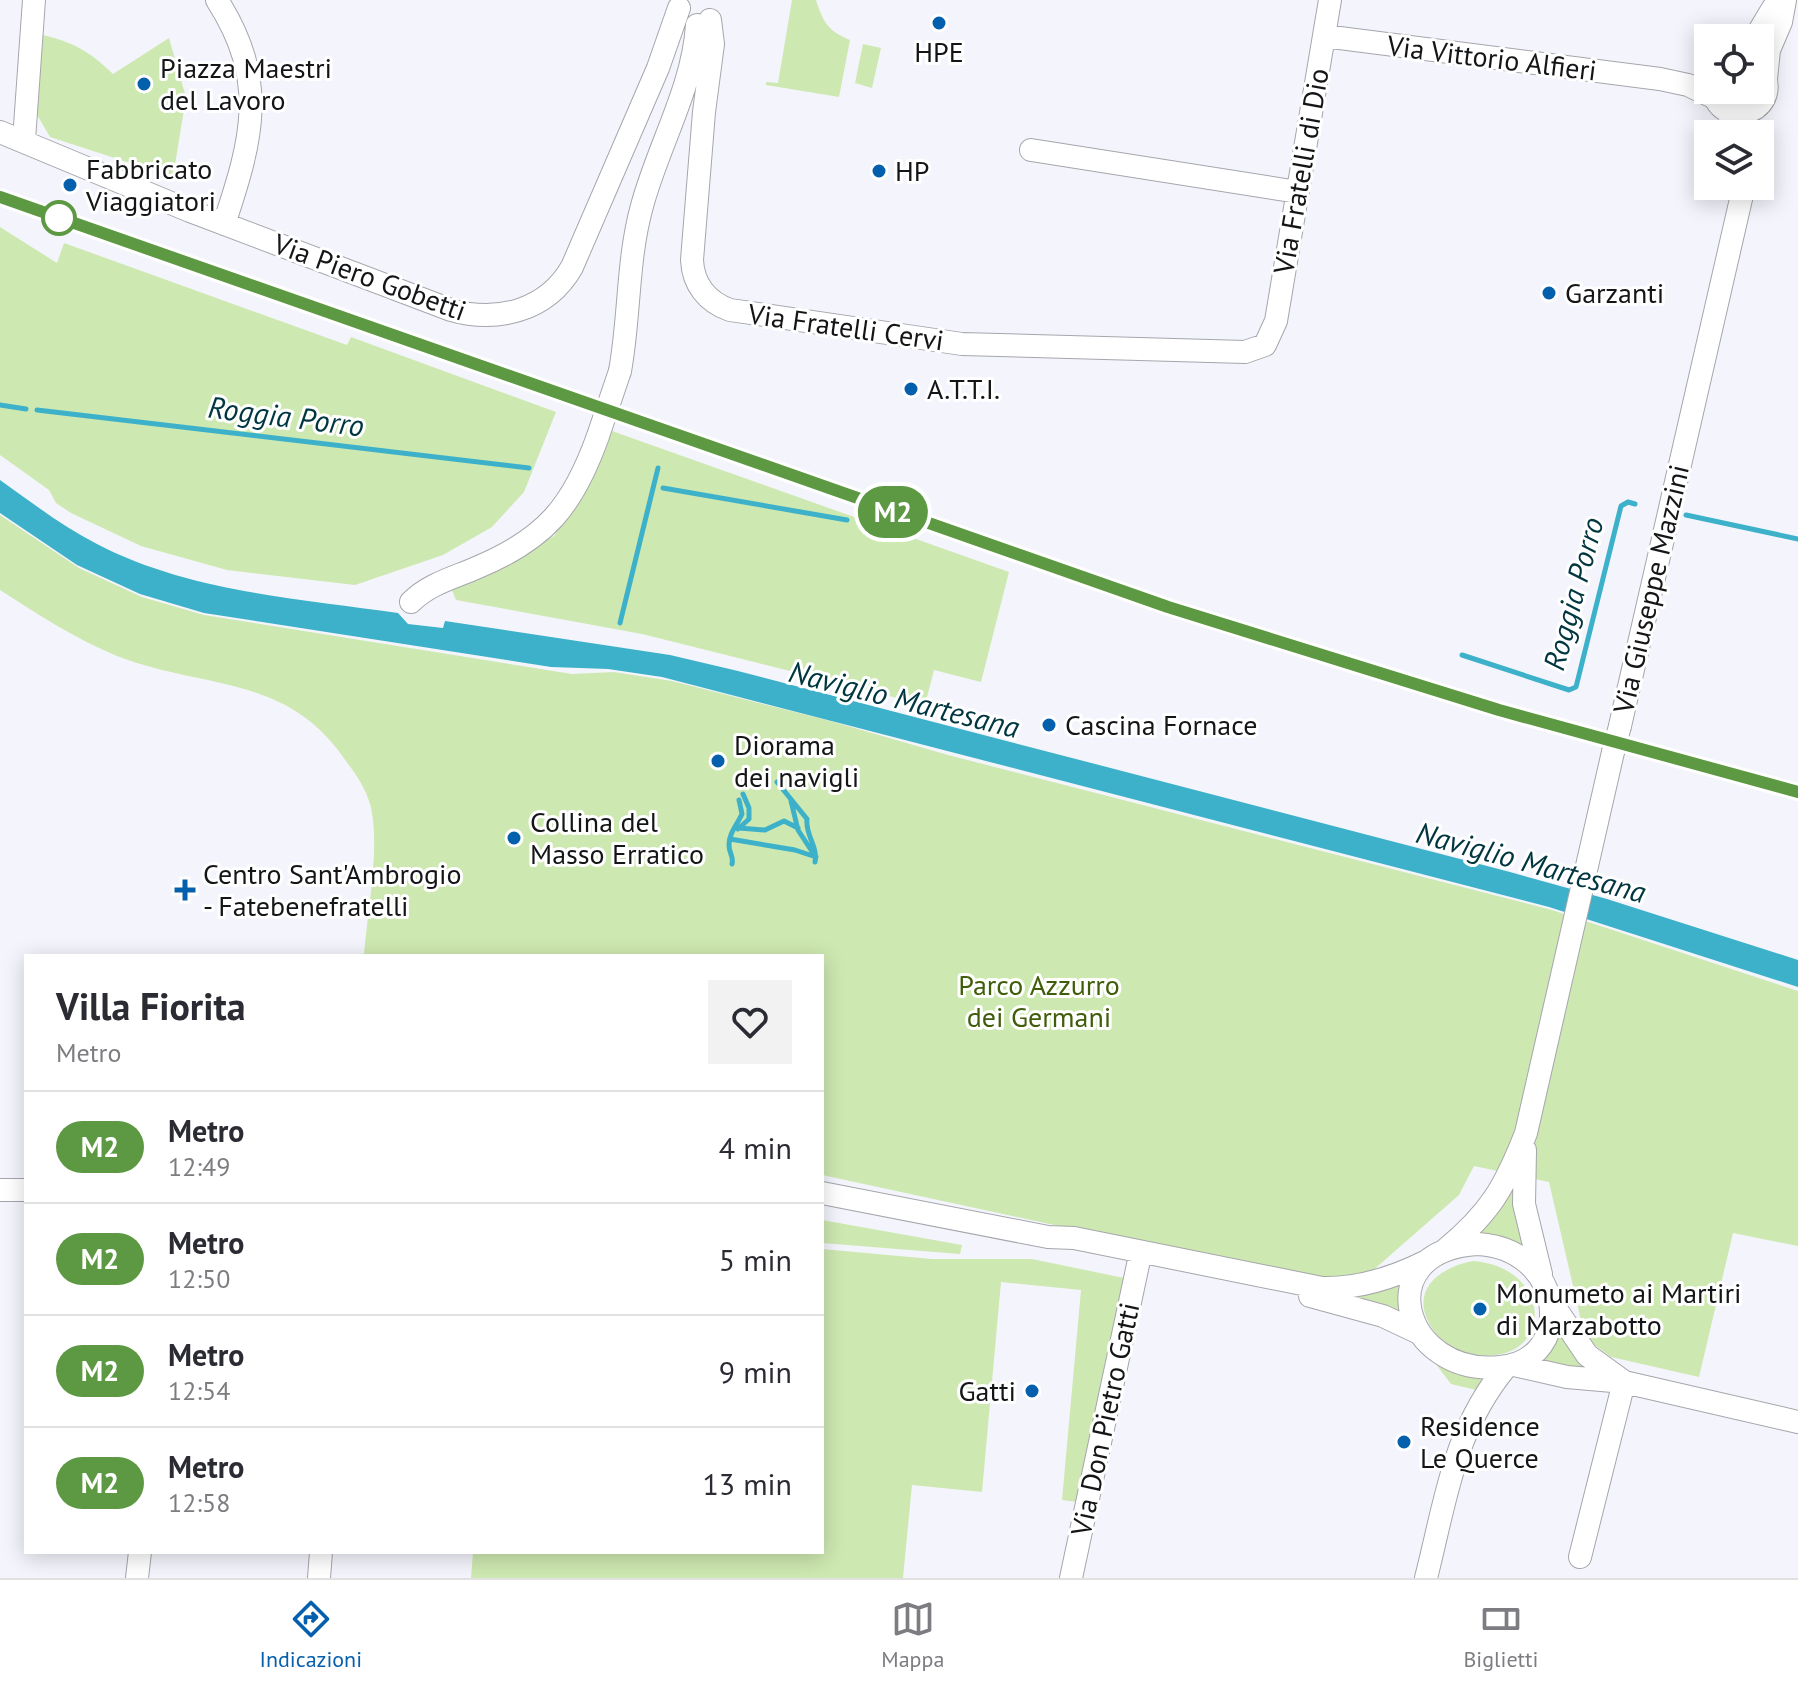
<!DOCTYPE html>
<html lang="it">
<head>
<meta charset="utf-8">
<style>
  body { margin:0; font-family:"PT Sans",sans-serif; background:#f2f2f3; color:#2b2b33; height:100vh; display:flex; flex-direction:column; font-size:30px; white-space:nowrap }
  * { box-sizing:border-box; margin:0 }
  p { font-size:26px; color:#7c7c81 }
  .icon { flex:none; width:44px; height:44px; fill:none; stroke:currentColor; stroke-width:2; stroke-linecap:round; stroke-linejoin:round }
  .map { position:relative; flex:1; overflow:hidden }
  .drawer { position:absolute; left:24px; top:954px; width:800px; height:600px; display:flex; flex-direction:column; background:#fff; border-radius:0px; box-shadow:0 4px 20px #0003 }
  .drawer>* { flex:none }
  .badge { padding:0 16px; border-radius:26px; font-size:28px; line-height:52px }
  .tools { position:absolute; left:1694px; top:24px; display:grid; gap:16px }
  .tools a { display:grid; place-items:center; width:80px; height:80px; border-radius:0px; background:#fff; box-shadow:0 4px 20px #0003; font-size:40px }
  .map>.badge { position:absolute; translate:-50% -50%; box-shadow:0 0 0 4px #fff }
  .round { display:grid; place-items:center; flex:none; width:84px; height:84px; border-radius:0px; background:#f2f2f3 }
  .head { display:flex; align-items:center; justify-content:space-between; height:136px; padding:0 32px }
  h1 { font-size:38px; font-weight:600; line-height:60px }
  ul { padding:0; list-style:none }
  li { display:flex; align-items:center; gap:24px; height:112px; padding:0 32px; border-top:2px solid #e1e1e2 }
  li div { flex:1 }
  li b { display:block; font-size:30px }
  li em { font-style:normal }
  li .badge { min-width:88px; font-weight:700; text-align:center }
  .menu { display:flex; justify-content:space-around; align-items:center; height:112px; border-top:2px solid #e1e1e2; background:#fff; font-size:22px; color:#7c7c81 }
  .menu a { display:grid; justify-items:center; gap:4px }
  .menu .on { color:#045fad }
  .map>svg:first-child { display:block }
  .green { fill:#cee8b1 }
  .water { fill:#3db1c9 }
  .lines { fill:none; stroke-linecap:round; stroke-linejoin:round }
  .stream { stroke:#3db1c9; stroke-width:5 }
  .minor-casing { stroke:#a5a6ac; stroke-width:24 }
  .minor { stroke:#fff; stroke-width:22 }
  .rail-casing { stroke:#58595c; stroke-width:8 }
  .rail { stroke:#fff; stroke-width:5; stroke-dasharray:15; stroke-linecap:butt }
  .minor-bridge-casing { stroke:#a5a6ac; stroke-width:24; stroke-linecap:butt }
  .minor-bridge { stroke:#fff; stroke-width:22 }
  .line-casing { stroke:#fff; stroke-width:18 }
  .line { stroke:#5d9842; stroke-width:12 }
  .poi-dot { fill:#045fad; stroke:#fff; stroke-width:3 }
  .stop-dot { fill:#fff; stroke:#5d9842; stroke-width:4 }
  .labels { text-anchor:middle; stroke-width:6; stroke-linejoin:round; paint-order:stroke }
  .poi-label { font-size:28px; fill:#141517; stroke:#fff; text-anchor:start }
  .street-label { font-size:28px; fill:#141517; stroke:#fff }
  .park-label { font-size:28px; fill:#405d0a; stroke:#fff }
  .water-label { font-size:30px; font-style:italic; fill:#003640; stroke:#fff }
</style>
</head>
<body>
<div class="map">
<svg width="1798" height="1578" viewBox="0 0 1798 1578">
  <rect width="100%" height="100%" fill="#f4f5fc"/>
  <!-- green -->
  <path class="green" d="M792,0H816C823,22 828,31 850,40L839,97L766,85V82L778,83Z
    M43,35C75,43 89,51 113,74L169,38L186,97L173,177L50,137L36,113Z
    M863,44L881,48L872,88L855,83Z
    M0,227L57,263L64,243L347,345L351,337L556,412L524,492L492,527L443,555L355,585L227,570L141,546L71,513L56,503L49,490L0,455Z
    M612,431L1009,572L981,682L934,670L925,705L642,634L456,600L451,588L554,536L585,491Z
    M0,515L79,568L142,597L204,615L572,674L614,672L672,681L827,720L948,755L1552,910L1798,991V1246L1733,1233L1699,1377L1611,1357L1585,1338L1549,1182L1474,1166L1459,1195L1370,1273L1323,1278L1054,1225L822,1175V956H364C367,913 381,845 370,804C365,786 354,772 343,757C285,674 201,689 117,656C76,639 37,614 0,590Z
    M1513,1179L1525,1249L1473,1236Z
    M822,1220L962,1245L960,1254L822,1243Z
    M822,1249L932,1259H1032L1124,1278L1077,1502L1062,1500L1081,1290L1001,1282L982,1492L912,1485L903,1578H471L473,1552H822Z
    M1473,1261C1558,1268 1553,1369 1472,1354C1454,1351 1437,1339 1429,1323C1410,1288 1443,1266 1473,1261Z
    M1402,1282L1400,1314L1333,1296Z
    M1558,1330L1597,1374L1537,1364Z
    M1432,1359L1458,1374L1483,1378L1476,1390L1451,1384Z"/>
  <!-- water -->
  <path class="water" d="M0,480C31,502 62,526 97,544C189,592 297,598 398,613L408,624L443,628L445,621L670,655L738,671L1510,872L1607,899L1798,960V987L1549,907L662,677L608,669L551,667L204,613L140,594L77,565L0,513Z"/>
  <g class="lines">
    <!-- stream -->
    <path class="stream" d="M0,405L26,409
      M37,410L529,468
      M663,488L847,520
      M1686,515L1798,539
      M620,623L658,468
      M1462,655L1569,690L1576,687L1621,506L1628,502L1635,504
      M777,782L807,819C805,835 818,846 815,862
      M791,801L798,830L815,856
      M739,828L765,830L784,821L798,828
      M738,829L749,819V808L743,794
      M730,839L795,850L816,857
      M732,864C734,856 729,854 729,845C729,833 737,825 742,814L739,800"/>
    <!-- minor casing -->
    <g class="minor-casing">
      <path id="minor" d="M217,0C269,81 252,140 224,224
        M710,20L713,44L704,112L692,260C693,284 707,302 730,310L962,344L1245,352L1265,345L1276,321L1330,0
        M1324,36L1660,79L1688,85L1715,98
        M1755,38L1773,8
        M1766,79L1769,50L1781,22L1785,0
        M1712,90C1724,136 1787,107 1760,68
        M1726,110L1741,134
        M0,132L190,211L451,310C497,323 547,311 572,267L658,68L679,8
        M24,140L34,0
        M1031,150L1298,192
        M620,371C630,316 627,260 642,206C658,146 693,88 697,25
        M411,602C429,584 453,578 476,568C546,539 573,506 598,436
        M1620,726L1744,186
        M1525,1150L1524,1204L1541,1274
        M0,1190H26
        M822,1193L1048,1237L1074,1238L1322,1288C1358,1289 1395,1277 1427,1261
        M1477,1244C1565,1248 1577,1360 1500,1367C1403,1377 1367,1251 1477,1244Z
        M1445,1250C1490,1213 1505,1187 1526,1133L1613,752
        M1310,1296L1383,1316L1419,1333
        M1550,1300L1587,1355L1623,1381
        M1514,1365L1567,1377L1624,1382L1798,1422
        M1580,1557L1624,1382
        M137,1578L140,1552
        M319,1578L321,1552
        M1071,1578L1139,1260
        M1426,1578C1446,1500 1453,1431 1506,1367"/>
    </g>
    <!-- minor -->
    <use href="#minor" class="minor"/>
    <!-- rail casing -->
    <g class="rail-casing">
      <path id="rail" d="M0,197L1168,607L1499,710L1798,792"/>
    </g>
    <!-- rail -->
    <use href="#rail" class="rail"/>
    <!-- minor-bridge casing -->
    <g class="minor-bridge-casing">
      <path id="minor-bridge" d="M598,436L620,371
        M1613,752L1620,726"/>
    </g>
    <!-- minor-bridge -->
    <use href="#minor-bridge" class="minor-bridge"/>
  </g>
  <g class="lines">
    <!-- line casing -->
    <g class="line-casing">
      <path id="line" d="M0,197L1168,607L1499,710L1798,792"/>
    </g>
    <!-- line -->
    <use href="#line" class="line"/>
  </g>
  <!-- markers -->
  <g class="poi-dot">
    <circle cx="939" cy="23" r="8"/>
    <circle cx="144" cy="84" r="8"/>
    <circle cx="879" cy="171" r="8"/>
    <circle cx="70" cy="185" r="8"/>
    <circle cx="1549" cy="293" r="8"/>
    <circle cx="911" cy="389" r="8"/>
    <circle cx="1049" cy="725" r="8"/>
    <circle cx="718" cy="761" r="8"/>
    <circle cx="514" cy="838" r="8"/>
    <path d="M181 878h8v8h8v8h-8v8h-8v-8h-8v-8h8z"/>
    <circle cx="1480" cy="1309" r="8"/>
    <circle cx="1032" cy="1391" r="8"/>
    <circle cx="1404" cy="1442" r="8"/>
  </g>
  <circle class="stop-dot" cx="59" cy="218" r="16"/>
  <g class="labels">
    <!-- poi labels -->
    <g class="poi-label">
      <text x="939" y="62" text-anchor="middle">HPE</text>
      <text x="160" y="78">Piazza Maestri<tspan x="160" dy="32">del Lavoro</tspan></text>
      <text x="86" y="179">Fabbricato<tspan x="86" dy="32">Viaggiatori</tspan></text>
      <text x="895" y="181">HP</text>
      <text x="1565" y="303">Garzanti</text>
      <text x="927" y="399">A.T.T.I.</text>
      <text x="1065" y="735">Cascina Fornace</text>
      <text x="734" y="755">Diorama<tspan x="734" dy="32">dei navigli</tspan></text>
      <text x="530" y="832">Collina del<tspan x="530" dy="32">Masso Erratico</tspan></text>
      <text x="203" y="884">Centro Sant'Ambrogio<tspan x="203" dy="32">- Fatebenefratelli</tspan></text>
      <text x="1496" y="1303">Monumeto ai Martiri<tspan x="1496" dy="32">di Marzabotto</tspan></text>
      <text x="1016" y="1401" text-anchor="end">Gatti</text>
      <text x="1420" y="1436">Residence<tspan x="1420" dy="32">Le Querce</tspan></text>
    </g>
    <!-- street labels -->
    <g class="street-label">
      <text transform="translate(1492 58) rotate(7)" y="10">Via Vittorio Alfieri</text>
      <text transform="translate(1301 171) rotate(-80)" y="10">Via Fratelli di Dio</text>
      <text transform="translate(370 277) rotate(20)" y="10">Via Piero Gobetti</text>
      <text transform="translate(846 327) rotate(8)" y="10">Via Fratelli Cervi</text>
      <text transform="translate(1651 589) rotate(-77)" y="10">Via Giuseppe Mazzini</text>
      <text transform="translate(1105 1419) rotate(-78)" y="10">Via Don Pietro Gatti</text>
    </g>
    <!-- park labels -->
    <g class="park-label">
      <text x="1039" y="995">Parco Azzurro<tspan x="1039" dy="32">dei Germani</tspan></text>
    </g>
    <!-- water labels -->
    <g class="water-label">
      <text transform="translate(286 417) rotate(7)" y="10">Roggia Porro</text>
      <text transform="translate(1574 594) rotate(-75)" y="10">Roggia Porro</text>
      <text transform="translate(904 700) rotate(14)" y="10">Naviglio Martesana</text>
      <text transform="translate(1531 863) rotate(15)" y="10">Naviglio Martesana</text>
    </g>
  </g>
</svg>
<div class="tools">
<a><svg class="icon" aria-label="locate" viewBox="0 0 24 24"><circle cx="12" cy="12" r="6"/><path d="M12 2v4M12 18v4M2 12h4M18 12h4"/></svg></a>
<a><svg class="icon" aria-label="layers" viewBox="0 0 24 24"><path d="M12 4l9 5-9 5-9-5zM3 14l9 5 9-5"/></svg></a>
</div>
<b class="badge" style="left:893px;top:512px;background:#5d9842;color:#fff">M2</b>
<section class="drawer">
<div class="head"><div><h1>Villa Fiorita</h1><p>Metro</p></div><a class="round"><svg class="icon" aria-label="heart" viewBox="0 0 24 24"><path d="M12 20l-8-8c-3-5 5-10 8-4 3-6 11-1 8 4z"/></svg></a></div>
<ul>
<li><span class="badge" style="background:#5d9842;color:#fff">M2</span><div><b>Metro</b><p>12:49</p></div><em>4 min</em></li>
<li><span class="badge" style="background:#5d9842;color:#fff">M2</span><div><b>Metro</b><p>12:50</p></div><em>5 min</em></li>
<li><span class="badge" style="background:#5d9842;color:#fff">M2</span><div><b>Metro</b><p>12:54</p></div><em>9 min</em></li>
<li><span class="badge" style="background:#5d9842;color:#fff">M2</span><div><b>Metro</b><p>12:58</p></div><em>13 min</em></li>
</ul>
</section>
</div>
<nav class="menu">
<a class="on"><svg class="icon" aria-label="directions" viewBox="0 0 24 24"><path d="M12 3l9 9-9 9-9-9zM9 14v-3h6M13 9l2 2-2 2"/></svg>Indicazioni</a>
<a><svg class="icon" aria-label="map" viewBox="0 0 24 24"><path d="M3 6l6-2 6 2 6-2v14l-6 2-6-2-6 2zM9 4v14M15 6v14"/></svg>Mappa</a>
<a><svg class="icon" aria-label="tickets" viewBox="0 0 24 24"><path d="M3 7h18v10H3zM15 7v10"/></svg>Biglietti</a>
</nav>
</body>
</html>
